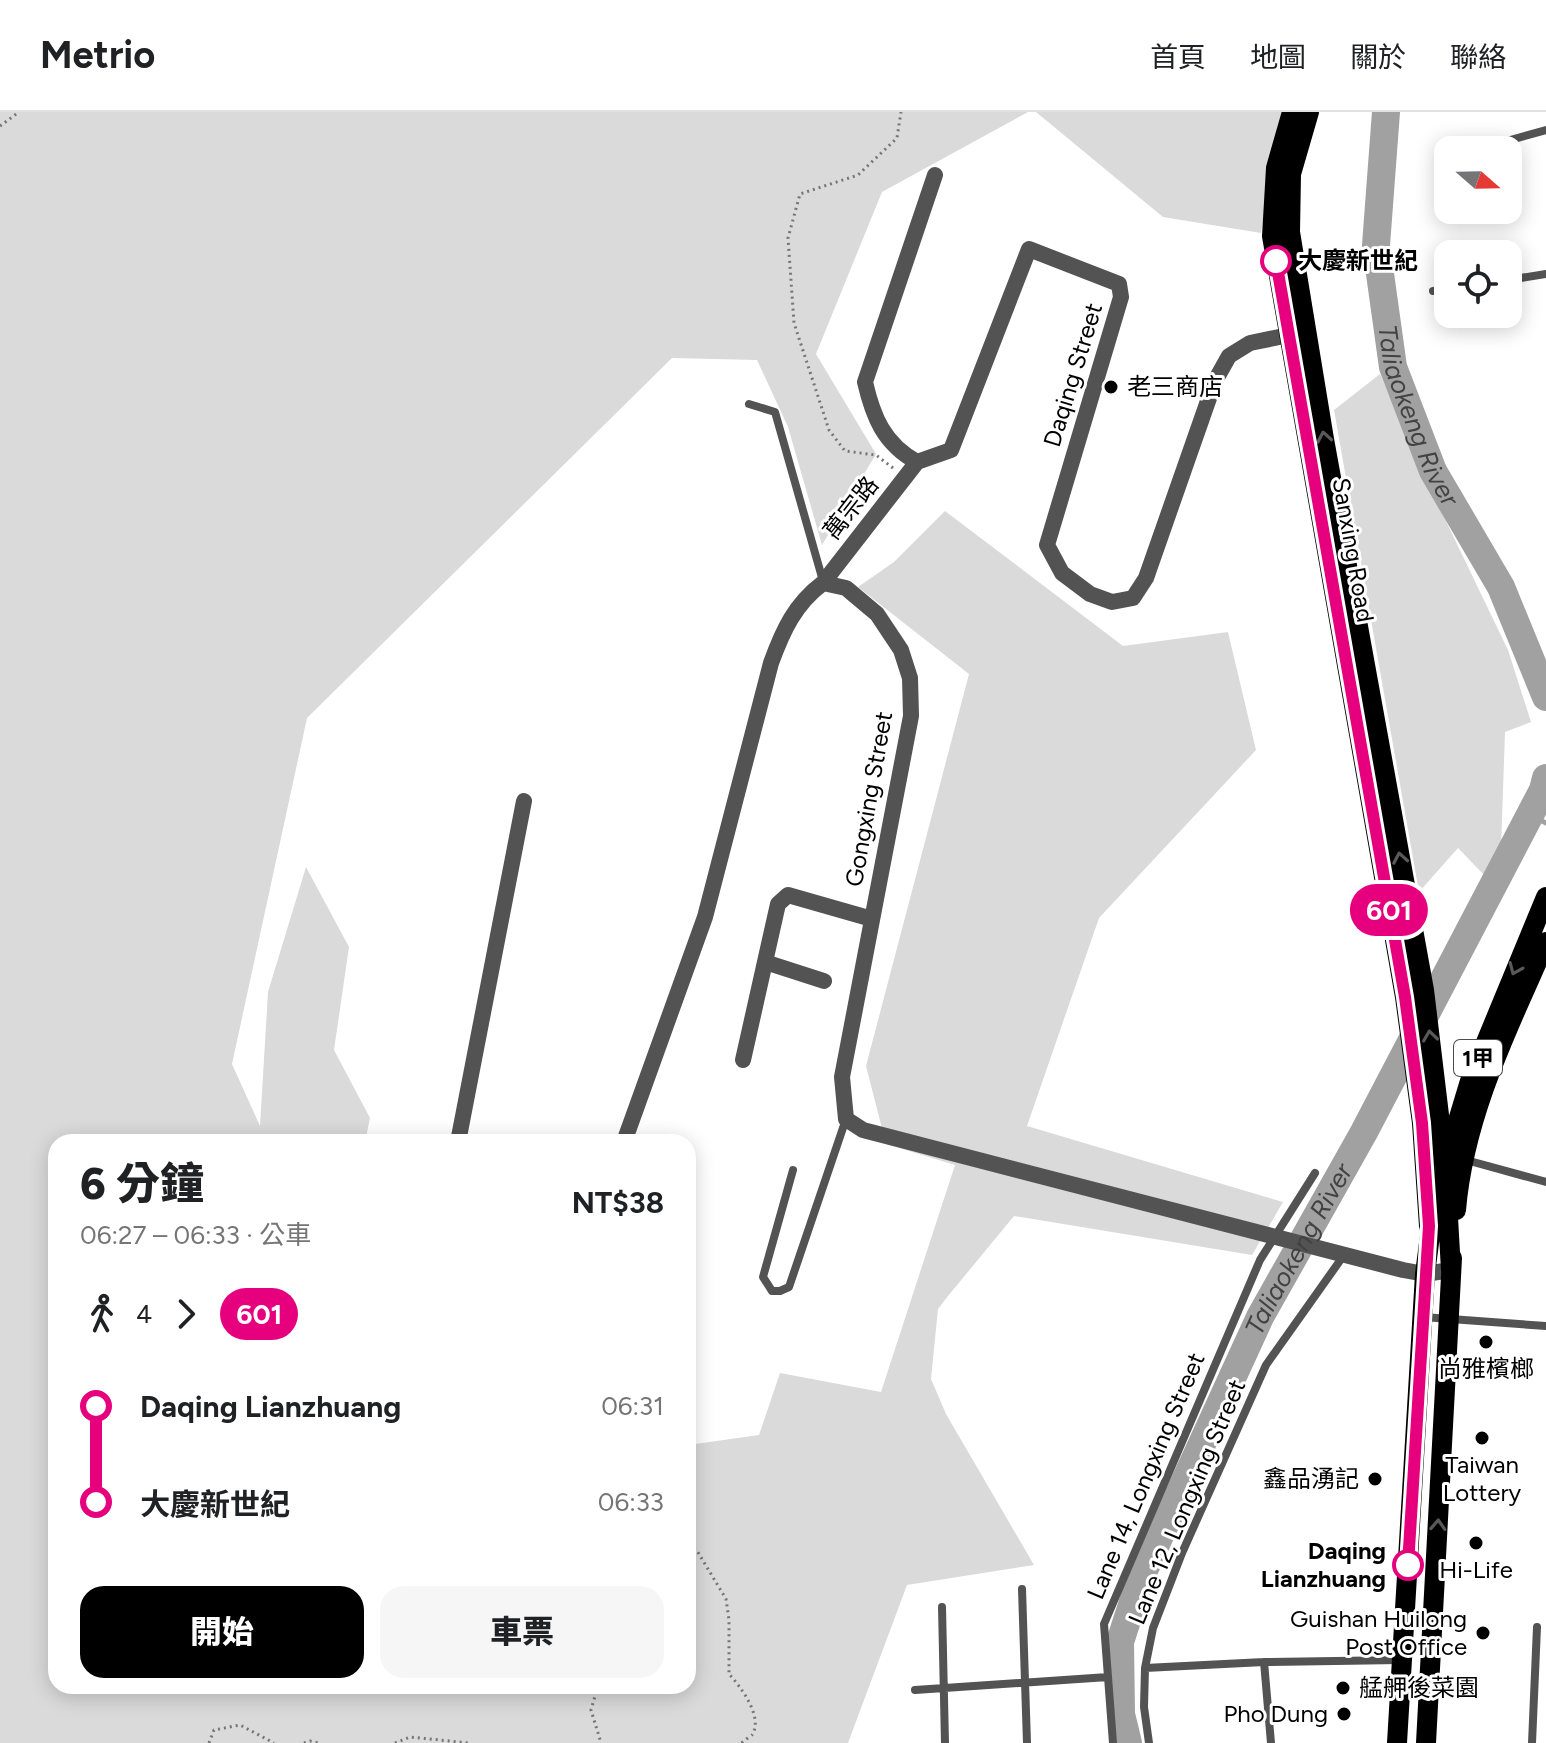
<!DOCTYPE html>
<html lang="zh-TW">
<head>
<meta charset="utf-8">
<style>
  body { margin:0; font-family:Figtree,"Noto Sans TC",sans-serif; background:#f6f6f6; color:#202124; height:100vh; display:flex; flex-direction:column; font-size:30px; white-space:nowrap }
  * { box-sizing:border-box; margin:0 }
  p { font-size:26px; color:#757577 }
  .icon { flex:none; width:44px; height:44px; fill:none; stroke:currentColor; stroke-width:2; stroke-linecap:round; stroke-linejoin:round }
  .map { position:relative; flex:1; overflow:hidden }
  .side { position:absolute; left:48px; top:1022px; width:648px; height:560px; display:flex; flex-direction:column; background:#fff; border-radius:24px; box-shadow:0 4px 20px #0003 }
  .side>* { flex:none }
  .badge { padding:0 16px; border-radius:26px; font-size:28px; line-height:52px }
  .needle { width:52px; rotate:110deg }
  .controls { position:absolute; left:1434px; top:24px; display:grid; gap:16px }
  .controls a { display:grid; place-items:center; width:88px; height:88px; border-radius:16px; background:#fff; box-shadow:0 4px 20px #0003; font-size:40px }
  .map>.badge { position:absolute; translate:-50% -50%; box-shadow:0 0 0 4px #fff }
  .legs { display:flex; align-items:center; gap:12px; height:88px; padding:0 32px; font-size:26px }
  .legs p { margin-inline-start:auto }
  .head { display:flex; align-items:center; justify-content:space-between; height:136px; padding:0 32px }
  h1 { font-size:44px; font-weight:800; line-height:60px }
  .primary-button { display:flex; gap:16px; margin-top:auto; padding:16px 32px }
  .primary-button a { flex:1; height:92px; border-radius:24px; background:#000; color:#fff; font-size:32px; font-weight:800; line-height:92px; text-align:center }
  .primary-button a+a { background:#f6f6f6; color:#202124 }
  ul { padding:0 32px; list-style:none }
  li { display:flex; align-items:center; gap:28px; height:96px; font-size:30px }
  li i { display:grid; place-items:center; width:12px; height:100%; margin:0 10px; background:currentColor }
  li i::after { content:''; width:20px; height:20px; margin:-10px; border:6px solid; border-radius:50%; background:#fff }
  li p { margin-inline-start:auto }
  li:first-child i { background:linear-gradient(#0000 50%,currentColor 0) }
  li:last-child i { background:linear-gradient(currentColor 50%,#0000 0) }
  header { display:flex; align-items:center; gap:48px; box-sizing:border-box; height:112px; padding:0 40px; background:#fff; border-bottom:2px solid #e0e0e0 }
  header strong { font-size:38px }
  nav { display:flex; gap:44px; margin-inline-start:auto; font-size:28px }
  .map>svg:first-child { display:block }
  .green { fill:#dadada }
  .lines { fill:none; stroke-linecap:round; stroke-linejoin:round }
  .stream { stroke:#a1a1a1; stroke-width:5 }
  .river { stroke:#a1a1a1; stroke-width:28 }
  .path { stroke:#757575; stroke-width:3; stroke-dasharray:2 4; stroke-linecap:butt }
  .lane { stroke:#535353; stroke-width:8 }
  .street { stroke:#535353; stroke-width:16 }
  .primary { stroke:#000; stroke-width:20 }
  .oneway { stroke:#595959 }
  .line-1-casing { stroke:#fff; stroke-width:18 }
  .line-1 { stroke:#e6007e; stroke-width:12 }
  .stop-1-dot { fill:#fff; stroke:#e6007e; stroke-width:4 }
  .poi-dot { fill:#000; stroke:#fff; stroke-width:3 }
  .labels { text-anchor:middle; stroke-width:6; stroke-linejoin:round; paint-order:stroke }
  .shield { fill:#fff; stroke:#4c4c4c; stroke-width:2 }
  .shield-label { font-size:22px; font-weight:bold; fill:#000 }
  .stop-label { font-size:24px; font-weight:bold; fill:#000; stroke:#fff; text-anchor:start }
  .street-label { font-size:24px; fill:#000; stroke:#fff }
  .poi-label { font-size:24px; fill:#000; stroke:#fff }
  .water-label { font-size:26px; font-style:italic; fill:#424242; stroke:#fff }
</style>
</head>
<body>
<header>
<strong>Metrio</strong>
<nav><a>首頁</a><a>地圖</a><a>關於</a><a>聯絡</a></nav>
</header>
<div class="map">
<svg width="1546" height="1631" viewBox="0 0 1546 1631">
  <rect width="100%" height="100%" fill="#fff"/>
  <!-- green -->
  <path class="green" d="M0,0H1028L882,80L816,242L876,342L822,433L788,315L757,248L672,246L307,606L232,952L260,1014L268,880L306,755L349,835L334,938L370,1006L365,1030H56V1574H688V1333L759,1323L780,1261L881,1280L955,1053L886,1032L866,954L969,562L858,475L894,450L945,399L1123,534L1228,520L1256,638L1099,806L1027,1014L1283,1090L1252,1143L1014,1104L948,1184L938,1197L931,1267L946,1302L1034,1453L907,1473L848,1631H0Z
    M1036,0H1282L1261,121L1163,105Z
    M1380,262L1431,378L1508,538L1531,610L1505,620L1501,737L1486,765L1458,736L1419,780L1334,298Z"/>
  <g class="lines">
    <!-- stream -->
    <path class="stream" d="M1530,703L1546,711"/>
    <!-- river -->
    <g class="river">
      <path id="s1" d="M1386,0L1376,133L1393,255L1433,359L1501,475L1546,585"/>
      <path id="s2" d="M1128,1631L1121,1602L1120,1530L1141,1465L1260,1205L1364,1020L1543,678L1546,666"/>
    </g>
    <!-- path -->
    <path class="path" d="M0,14L19,0
      M893,356L876,343L845,339L829,318L794,211L788,126L800,82L858,63L897,26L901,0
      M688,1435L696,1437L726,1487L729,1508V1562C740,1574 764,1605 752,1623C751,1623 742,1631 741,1631
      M598,1574L591,1598L601,1631
      M209,1631L214,1618L240,1613L274,1631
      M304,1631L310,1629L319,1631
      M395,1631L410,1625L469,1631"/>
    <!-- lane -->
    <path class="lane" d="M1475,38L1546,18
      M1443,47L1448,46
      M1508,168L1546,162
      M1433,179L1448,177
      M749,292L775,300L823,469
      M1466,1048L1546,1070
      M793,1058L763,1165L772,1179H780L789,1175L846,1007
      M1423,1205L1546,1214
      M1022,1477L1027,1631
      M942,1495L945,1631
      M1264,1550L1271,1631
      M1145,1556L1264,1550L1400,1548
      M915,1578L1108,1565
      M1113,1631L1104,1512L1260,1148L1315,1061
      M1149,1631L1144,1595L1145,1556L1153,1516L1182,1441L1266,1253L1344,1143
      M1532,1631L1537,1515"/>
    <!-- street -->
    <path class="street" d="M935,63L865,270C873,305 884,332 917,350L951,338L1029,137L1119,172L1121,185L1047,433L1062,461L1090,482L1112,490L1133,486L1146,466L1215,269L1229,244L1250,231L1299,221
      M823,471L917,350
      M765,850L824,869
      M743,948L778,792L788,783L872,807
      M458,1030L524,689
      M624,1030L705,805L771,551C783,518 795,492 823,471L846,476L877,502L901,538L910,566L911,604L842,965L846,1007L863,1018L1403,1158L1425,1162L1451,1158"/>
    <!-- primary -->
    <path class="primary" d="M1292,0L1276,56L1272,124L1405,885L1422,1011L1429,1114
      M1309,0L1291,62L1290,120L1324,327L1424,878L1445,1053L1451,1158
      M1448,1042L1470,969L1546,785
      M1456,1098C1464,1003 1508,916 1546,830
      M1397,1631L1425,1162L1433,1100
      M1426,1631L1452,1146"/>
  </g>
  <!-- one-way arrows -->
  <defs><path id="oneway-chevron" d="M-2-3.5L2.5 0L-2 3.5" fill="none" stroke-width="1.6" stroke-linecap="round" stroke-linejoin="round" transform="scale(2)"/></defs>
  <g class="oneway">
    <use href="#oneway-chevron" transform="translate(1324 325) rotate(-100)"/>
    <use href="#oneway-chevron" transform="translate(1400 746) rotate(-100)"/>
    <use href="#oneway-chevron" transform="translate(1515 857) rotate(113)"/>
    <use href="#oneway-chevron" transform="translate(1430 924) rotate(-98)"/>
    <use href="#oneway-chevron" transform="translate(1438 1413) rotate(-87)"/>
  </g>
  <g class="lines">
    <!-- line-1 casing -->
    <g class="line-1-casing">
      <path id="line-1" d="M1276,149L1405,885L1422,1011L1429,1114L1408,1453"/>
    </g>
    <!-- line-1 -->
    <use href="#line-1" class="line-1"/>
  </g>
  <!-- markers -->
  <g class="stop-1-dot">
    <circle cx="1276" cy="149" r="14"/>
    <circle cx="1408" cy="1453" r="14"/>
  </g>
  <g class="poi-dot">
    <circle cx="1111" cy="275" r="8"/>
    <circle cx="1486" cy="1230" r="8"/>
    <circle cx="1482" cy="1326" r="8"/>
    <circle cx="1375" cy="1367" r="8"/>
    <circle cx="1476" cy="1431" r="8"/>
    <circle cx="1483" cy="1521" r="8"/>
    <circle cx="1343" cy="1576" r="8"/>
    <circle cx="1344" cy="1602" r="8"/>
  </g>
  <g class="labels">
    <!-- shield labels -->
    <rect class="shield" x="1454" y="928" width="48" height="36" rx="6"/>
    <g class="shield-label">
      <text x="1478" y="954">1甲</text>
    </g>
    <!-- stop labels -->
    <g class="stop-label">
      <text x="1298" y="157">大慶新世紀</text>
      <text x="1386" y="1447" text-anchor="end">Daqing<tspan x="1386" dy="28">Lianzhuang</tspan></text>
    </g>
    <!-- street labels -->
    <g class="street-label">
      <text transform="translate(1073 263) rotate(-73)" y="8">Daqing Street</text>
      <text transform="translate(851 396) rotate(-52)" y="8">萬宗路</text>
      <text transform="translate(1353 438) rotate(80)" y="8">Sanxing Road</text>
      <text transform="translate(869 687) rotate(-80)" y="8">Gongxing Street</text>
      <text transform="translate(1146 1364) rotate(-67)" y="8">Lane 14, Longxing Street</text>
      <text transform="translate(1187 1390) rotate(-67)" y="8">Lane 12, Longxing Street</text>
    </g>
    <!-- poi labels -->
    <g class="poi-label">
      <text x="1127" y="283" text-anchor="start">老三商店</text>
      <text x="1486" y="1265">尚雅檳榔</text>
      <text x="1482" y="1361">Taiwan<tspan x="1482" dy="28">Lottery</tspan></text>
      <text x="1359" y="1375" text-anchor="end">鑫品湧記</text>
      <text x="1476" y="1466">Hi-Life</text>
      <text x="1467" y="1515" text-anchor="end">Guishan Huilong<tspan x="1467" dy="28">Post Office</tspan></text>
      <text x="1359" y="1584" text-anchor="start">艋舺後菜園</text>
      <text x="1328" y="1610" text-anchor="end">Pho Dung</text>
    </g>
    <!-- water labels -->
    <g class="water-label">
      <text dy="9" stroke="none"><textPath href="#s1" startOffset="310">Taliaokeng River</textPath></text>
      <text dy="9" stroke="none"><textPath href="#s2" startOffset="534">Taliaokeng River</textPath></text>
    </g>
  </g>
</svg>
<div class="controls">
<a><svg class="needle" viewBox="-14 -14 28 28"><path d="M0-13l5 13h-10z" fill="#e53935"/><path d="M0 13l5-13h-10z" fill="#757577"/></svg></a>
<a><svg class="icon" aria-label="locate" viewBox="0 0 24 24"><circle cx="12" cy="12" r="6"/><path d="M12 2v4M12 18v4M2 12h4M18 12h4"/></svg></a>
</div>
<b class="badge" style="left:1389px;top:798px;background:#e6007e;color:#fff">601</b>
<section class="side">
<div class="head"><div><h1>6 分鐘</h1><p>06:27 – 06:33 · 公車</p></div><b>NT$38</b></div>
<div class="legs"><svg class="icon" aria-label="walk" viewBox="0 0 24 24"><circle cx="13" cy="4" r="2"/><path d="M13 8l-2 6 4 7M11 14l-3 7M7 12l3-4h3l4 4"/></svg>4<svg class="icon" aria-label="forward" viewBox="0 0 24 24"><path d="M9 5l7 7-7 7"/></svg><b class="badge" style="background:#e6007e;color:#fff">601</b></div>
<ul>
<li><i style="color:#e6007e"></i><b>Daqing Lianzhuang</b><p>06:31</p></li>
<li><i style="color:#e6007e"></i><b>大慶新世紀</b><p>06:33</p></li>
</ul>
<div class="primary-button"><a>開始</a><a>車票</a></div>
</section>
</div>
</body>
</html>
